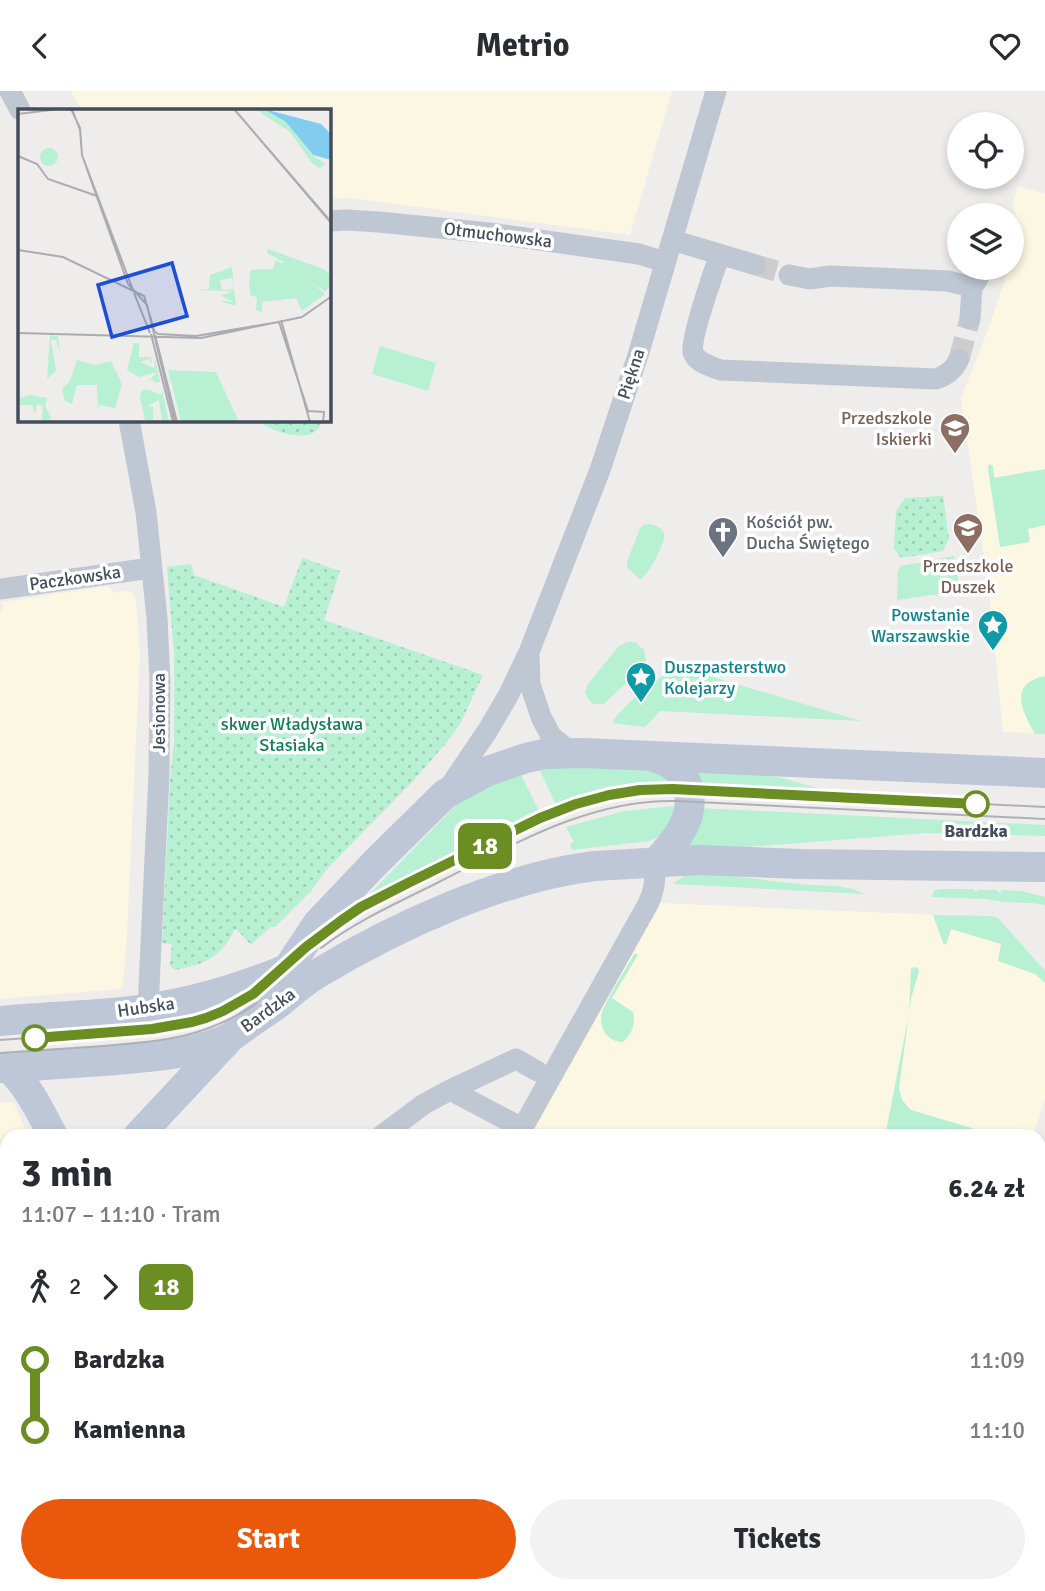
<!DOCTYPE html>
<html lang="en">
<head>
<meta charset="utf-8">
<style>
  body { margin:0; font-family:Signika,sans-serif; background:#f2f2f3; color:#2b2b33; height:100vh; display:flex; flex-direction:column; font-size:26px; white-space:nowrap }
  * { box-sizing:border-box; margin:0 }
  p { font-size:23px; color:#7c7c81 }
  .icon { flex:none; width:38px; height:38px; fill:none; stroke:currentColor; stroke-width:2; stroke-linecap:round; stroke-linejoin:round }
  .map { position:relative; flex:1; overflow:hidden }
  .drawer { position:absolute; left:0px; top:1038px; width:1046px; height:464px; display:flex; flex-direction:column; background:#fff; border-radius:21px 21px 0 0; box-shadow:0 4px 10px #0003 }
  .drawer>* { flex:none }
  .badge { padding:0 14px; border-radius:10px; font-size:24px; line-height:46px }
  .fabs { position:absolute; left:947px; top:21px; display:grid; gap:14px }
  .fabs a { display:grid; place-items:center; width:77px; height:77px; border-radius:50%; background:#fff; box-shadow:0 4px 10px #0003; font-size:35px }
  .map>.badge { position:absolute; translate:-50% -50%; box-shadow:0 0 0 4px #fff }
  .legs { display:flex; align-items:center; gap:10px; height:77px; padding:0 21px; font-size:23px }
  .legs p { margin-inline-start:auto }
  .summary { display:flex; align-items:center; justify-content:space-between; height:119px; padding:0 21px }
  h1 { font-size:38px; font-weight:800; line-height:52px }
  .button { display:flex; gap:14px; margin-top:auto; padding:14px 21px }
  .button a { flex:1; height:80px; border-radius:42px; background:#ea580c; color:#fff; font-size:28px; font-weight:800; line-height:80px; text-align:center }
  .button a+a { background:#f2f2f3; color:#2b2b33 }
  ul { padding:0 21px; list-style:none }
  li { display:flex; align-items:center; gap:24px; height:70px; font-size:26px }
  li i { display:grid; place-items:center; width:10px; height:100%; margin:0 9px; background:currentColor }
  li i::after { content:''; width:18px; height:18px; margin:-9px; border:5px solid; border-radius:50%; background:#fff }
  li p { margin-inline-start:auto }
  li:first-child i { background:linear-gradient(#0000 50%,currentColor 0) }
  li:last-child i { background:linear-gradient(currentColor 50%,#0000 0) }
  header { display:flex; justify-content:space-between; align-items:center; height:91px; padding:0 21px; background:#fff; font-size:32px; font-weight:800 }
  .map>svg:first-child { display:block }
  .commercial { fill:#fcf7e3 }
  .grass { fill:#b7f0d3 }
  .park { fill:url(#park-dots) }
  .lines { fill:none; stroke-linecap:round; stroke-linejoin:round }
  .street-tunnel { stroke:#cdcccf; stroke-width:21; stroke-dasharray:21 10; stroke-linecap:butt }
  .street { stroke:#bec7d2; stroke-width:21 }
  .secondary { stroke:#bdc7d7; stroke-width:30 }
  .primary { stroke:#aab8cd; stroke-width:33 }
  .tram { stroke:#aeb0b7; stroke-width:2 }
  .line-1-casing { stroke:#fff; stroke-width:16 }
  .line-1 { stroke:#6b8e23; stroke-width:10 }
  .stop-1-dot { fill:#fff; stroke:#6b8e23; stroke-width:3.5 }
  .labels { text-anchor:middle; stroke-width:7; stroke-linejoin:round; paint-order:stroke }
  .street-label { font-size:18px; fill:#444d5a; stroke:#fff }
  .education-label { font-size:18px; fill:#785e54; stroke:#fff; text-anchor:end }
  .worship-label { font-size:18px; fill:#5b616d; stroke:#fff; text-anchor:start }
  .culture-label { font-size:18px; fill:#0d838f; stroke:#fff; text-anchor:end }
  .park-label { font-size:18px; fill:#127d53; stroke:#fff }
  .stop-label { font-size:18px; font-weight:bold; fill:#444d5a; stroke:#fff }
  .inset-road { fill:none; stroke:#abacb2; stroke-width:2 }
  .view { fill:#1d4ed8; fill-opacity:0.15; stroke:#1d4ed8; stroke-width:3.5 }
  .inset-edge { fill:none; stroke:#444d5a; stroke-width:3.5 }
</style>
</head>
<body>
<header><svg class="icon" aria-label="back" viewBox="0 0 24 24"><path d="M15 5l-7 7 7 7"/></svg>Metrio<svg class="icon" aria-label="heart" viewBox="0 0 24 24"><path d="M12 20l-8-8c-3-5 5-10 8-4 3-6 11-1 8 4z"/></svg></header>
<div class="map">
<svg width="1045" height="1500" viewBox="0 0 1045 1500">
  <defs>
    <pattern id="park-dots" width="8" height="8" patternUnits="userSpaceOnUse" patternTransform="scale(1.75)"><rect width="8" height="8" fill="#b7f0d3"/><path d="M2 2h.1M6 6h.1" fill="none" stroke="#9fcfb7" stroke-width="1.8" stroke-linecap="round"/></pattern>
  </defs>
  <rect width="100%" height="100%" fill="#efecec"/>
  <!-- commercial -->
  <path class="commercial" d="M71,0H672L630,144L350,107L329,108V19H82Z
    M1018,95L1045,103V643L1003,641L989,501L961,307L990,233L1009,177H1012V169L1020,143L1013,112Z
    M109,495L113,502L126,499L130,500L133,503L136,509L140,561L127,844L123,894L119,898L108,899L0,908V520L3,519L2,511Z
    M659,812L987,826L1045,883V1007L1033,1045H506L621,845Z
    M0,1011L14,1012L28,1045H7V1123L0,1130Z
    M669,1495L894,1494V1495L892,1500H668Z"/>
  <!-- grass -->
  <path class="grass" d="M380,255L436,272L428,300L372,283Z
    M989,373L993,375L994,387L1045,378V434L1028,438L1030,451L1000,456L988,378Z
    M649,433C658,434 662,437 665,445C660,461 652,477 641,489L627,477V471L640,437L643,434Z
    M954,465L960,500L897,509L898,480L901,475Z
    M628,551H635L644,559L646,569L641,578L604,613H593L589,609L585,602L588,593L619,555Z
    M686,578L861,630L660,620L645,636L613,632L614,628C636,605 653,583 686,578Z
    M1045,585V643H1035C1021,619 1009,592 1045,585Z
    M538,675L657,679L672,693L621,696L556,714Z
    M519,680L540,722L372,805L369,804L455,715L465,707Z
    M698,680L753,681L786,688L827,700L698,694Z
    M675,715L678,716C669,733 669,743 649,750L572,759L570,753L574,751L566,736L624,720Z
    M699,717L1045,734V745L926,742L761,755L689,758L686,749Z
    M700,781C737,785 775,791 812,794C832,795 847,794 865,803L673,793L688,782Z
    M939,798H973L976,801L979,799H996L1000,802L1002,799L1021,800L1045,806V814L1031,812L1003,811L985,808L932,806L934,800Z
    M933,824L991,825L998,827L1045,880V892L1035,883L998,870L1001,853L951,838L946,854L943,852Z
    M635,862L638,864L612,907L633,921C636,933 632,943 623,951C609,951 600,940 601,925C602,916 628,873 635,862Z
    M914,876L918,877L919,880L911,908L899,997L902,1009L911,1019L975,1038L980,1045H885L909,923L911,878Z
    M1045,1198V1332L1040,1350V1216Z
    M0,1279L7,1284V1366L0,1340Z"/>
  <!-- park -->
  <path class="park" d="M258,329H322C320,333 320,337 317,339C304,352 269,340 258,329Z
    M943,405L949,448L943,460L901,467L894,458L896,420L905,407Z
    M302,467L340,480L324,529L483,584L460,633L447,651L414,689L326,779L312,799L275,836H270L251,854L241,843L235,838C221,867 205,873 175,879L170,875L172,853L162,852L170,690L174,650V563L167,476L191,473L194,484L284,516Z"/>
  <g class="lines">
    <!-- street-tunnel -->
    <path class="street-tunnel" d="M756,174L789,184
      M959,268L970,228"/>
    <!-- street -->
    <path class="street" d="M10,0L20,19
      M329,130L346,129L379,131L489,142L639,163L665,171
      M672,149L756,174
      M720,163C714,180 690,248 693,261C696,272 711,275 720,279L936,288C947,284 954,279 959,268
      M789,184L810,188L830,185L948,190L972,196
      M970,228L972,196L978,188L982,177
      M129,329L146,421L157,527L160,590L159,683L148,917
      M0,498L151,477
      M529,564L530,593L541,626L551,645L573,663
      M446,701L488,639L509,603L529,561L600,379L639,261L716,0
      M450,999L516,968L537,980
      M381,1045L424,1013L450,999L522,1037
      M518,1045L648,813C655,799 655,788 655,773
      M0,1217L7,1224
      M1040,1485L1045,1487
      M377,1494L387,1500"/>
    <!-- secondary -->
    <path class="secondary" d="M651,665C658,668 666,670 672,674C693,688 694,717 682,738C675,751 664,762 655,773
      M261,910L288,877L318,832L375,772L445,703L488,680L526,667L544,663L583,662L1045,682
      M0,930C41,926 82,925 123,921C179,915 233,900 284,879
      M0,977C34,975 69,972 103,970C147,966 190,965 231,946C245,935 260,925 275,915C289,904 302,892 317,883C396,835 503,786 595,775L699,769L801,773L1045,776
      M9,977C29,996 40,1020 53,1045
      M138,1045L226,951
      M0,1195L7,1187"/>
    <!-- primary -->
    <path class="primary" d="M1040,1168L1045,1150
      M1040,1393L1045,1376
      M936,1500L937,1494
      M1006,1500L1008,1494"/>
    <!-- tram -->
    <path class="tram" d="M321,857C356,830 397,812 437,792C513,754 589,708 676,710L1045,728
      M0,949L152,938L192,931L206,927L223,920L252,903L269,890L306,856L342,829L361,816L408,792L540,727L576,713L609,704L640,699L672,698L1045,716
      M0,962C34,960 69,957 103,955C163,950 206,947 257,912"/>
  </g>
  <g class="lines">
    <!-- line-1 casing -->
    <g class="line-1-casing">
      <path id="line-1" d="M35,947L152,938L192,931L206,927L223,920L253,903L306,856L342,829L361,816L408,792L540,727L576,713L609,704L640,699L672,698L976,713"/>
    </g>
    <!-- line-1 -->
    <use href="#line-1" class="line-1"/>
  </g>
  <!-- icons -->
  <defs>
    <g id="school-pin" transform="scale(1.575)"><path d="M0 17L-7.5 6A9.5 9.5 0 1 1 7.5 6Z" fill="#8d6e63" stroke="#fff"/><path d="M0-5L7-2L0 1L-7-2ZM-4 1L0 2.5L4 1V4Q0 6-4 4Z" fill="#fff"/></g>
    <g id="church-pin" transform="scale(1.575)"><path d="M0 17L-7.5 6A9.5 9.5 0 1 1 7.5 6Z" fill="#6b7280" stroke="#fff"/><path d="M-1.2-6h2.4v3.5h3.3v2.4h-3.3V6h-2.4V-.1h-3.3v-2.4h3.3Z" fill="#fff"/></g>
    <g id="sight-pin" transform="scale(1.575)"><path d="M0 17L-7.5 6A9.5 9.5 0 1 1 7.5 6Z" fill="#0f9aa8" stroke="#fff"/><path d="M0-6L1.8-2.2L6-1.7L2.9 1.2L3.7 5.4L0 3.3L-3.7 5.4L-2.9 1.2L-6-1.7L-1.8-2.2Z" fill="#fff"/></g>
  </defs>
  <g fill-rule="evenodd">
    <use href="#school-pin" x="955" y="337"/>
    <use href="#school-pin" x="968" y="437"/>
    <use href="#church-pin" x="723" y="441"/>
    <use href="#sight-pin" x="993" y="534"/>
    <use href="#sight-pin" x="641" y="586"/>
  </g>
  <!-- markers -->
  <g class="stop-1-dot">
    <circle cx="976" cy="713" r="12"/>
    <circle cx="35" cy="947" r="12"/>
  </g>
  <g class="labels">
    <!-- street labels -->
    <g class="street-label">
      <text transform="translate(498 144) rotate(7)" y="6">Otmuchowska</text>
      <text transform="translate(631 283) rotate(-72)" y="6">Piękna</text>
      <text transform="translate(75 487) rotate(-8)" y="6">Paczkowska</text>
      <text transform="translate(159 622) rotate(-90)" y="6">Jesionowa</text>
      <text transform="translate(146 916) rotate(-8)" y="6">Hubska</text>
      <text transform="translate(268 919) rotate(-36)" y="6">Bardzka</text>
    </g>
    <!-- education labels -->
    <g class="education-label">
      <text x="932" y="333">Przedszkole<tspan x="932" dy="21">Iskierki</tspan></text>
      <text x="968" y="481" text-anchor="middle">Przedszkole<tspan x="968" dy="21">Duszek</tspan></text>
    </g>
    <!-- worship labels -->
    <g class="worship-label">
      <text x="746" y="437">Kościół pw.<tspan x="746" dy="21">Ducha Świętego</tspan></text>
    </g>
    <!-- culture labels -->
    <g class="culture-label">
      <text x="970" y="530">Powstanie<tspan x="970" dy="21">Warszawskie</tspan></text>
      <text x="664" y="582" text-anchor="start">Duszpasterstwo<tspan x="664" dy="21">Kolejarzy</tspan></text>
    </g>
    <!-- park labels -->
    <g class="park-label">
      <text x="292" y="639">skwer Władysława<tspan x="292" dy="21">Stasiaka</tspan></text>
    </g>
    <!-- stop labels -->
    <g class="stop-label">
      <text x="976" y="746">Bardzka</text>
    </g>
  </g>
  <!-- overview -->
  <g transform="translate(18 18)">
    <rect width="313" height="313" fill="#efecec"/>
    <path d="M268,153L308,175V183L263,154ZM214,158L216,179L214,169L202,171L204,181L216,180L218,197L201,192L216,193L203,187L215,182L178,181L191,180L192,166ZM32,226L40,227L42,244L38,231H33L38,262L29,270ZM116,234H121V248H133L134,255L130,250L123,253L136,259L137,249L142,273L132,274L137,273L133,270L127,275L139,263L121,268L109,261ZM131,281L143,286L144,281L151,313H136L144,312L141,291L130,297L135,298V311H127L122,288L124,281ZM11,286L29,289L27,297L36,313L32,308L31,313H24L25,297L19,295L17,305L14,296H0V290Z" fill="#b7f0d3"/>
    <path d="M237,0H246L268,13L294,46L308,55L301,59L294,54L272,23ZM22 48a9 9 0 1 1 18 0a9 9 0 1 1-18 0ZM250,140L305,160L313,166V176L308,181V175L249,144ZM258,151L294,174L307,185L284,202L278,189L244,193V203L238,201L239,188L233,187L231,176L233,161L255,160ZM59,251L77,256L93,252L104,275L97,299L82,296L80,301L79,276H59L54,295L47,292L44,280L52,272ZM150,261L198,263L221,313L163,312Z" fill="#b7f0d3"/>
    <path d="M246,0L303,15L313,25V51L295,46L268,13Z" fill="#82cdef"/>
    <path class="inset-road" d="M53,0L62,19L64,46L110,175L129,196L157,313M54,0L62,21L64,46L115,181M216,0L314,115M216,0L314,114M0,5L41,0M0,47L19,55L30,70L79,87M0,141L45,148L126,187L137,224M116,184L132,224M263,211L292,313M135,221L140,225L178,227L261,213L290,302L306,303L305,313M0,224L183,229L284,208L314,187M133,225L155,313M137,226L159,313"/>
    <path class="view" d="M154,154L169,207L94,228L80,176Z"/>
    <rect width="313" height="313" class="inset-edge"/>
  </g>
</svg>
<div class="fabs">
<a><svg class="icon" aria-label="locate" viewBox="0 0 24 24"><circle cx="12" cy="12" r="6"/><path d="M12 2v4M12 18v4M2 12h4M18 12h4"/></svg></a>
<a><svg class="icon" aria-label="layers" viewBox="0 0 24 24"><path d="M12 4l9 5-9 5-9-5zM3 14l9 5 9-5"/></svg></a>
</div>
<b class="badge" style="left:485px;top:755px;background:#6b8e23;color:#fff">18</b>
<section class="drawer">
<div class="summary"><div><h1>3 min</h1><p>11:07 – 11:10 · Tram</p></div><b>6.24 zł</b></div>
<div class="legs"><svg class="icon" aria-label="walk" viewBox="0 0 24 24"><circle cx="13" cy="4" r="2"/><path d="M13 8l-2 6 4 7M11 14l-3 7M7 12l3-4h3l4 4"/></svg>2<svg class="icon" aria-label="forward" viewBox="0 0 24 24"><path d="M9 5l7 7-7 7"/></svg><b class="badge" style="background:#6b8e23;color:#fff">18</b></div>
<ul>
<li><i style="color:#6b8e23"></i><b>Bardzka</b><p>11:09</p></li>
<li><i style="color:#6b8e23"></i><b>Kamienna</b><p>11:10</p></li>
</ul>
<div class="button"><a>Start</a><a>Tickets</a></div>
</section>
</div>
</body>
</html>
